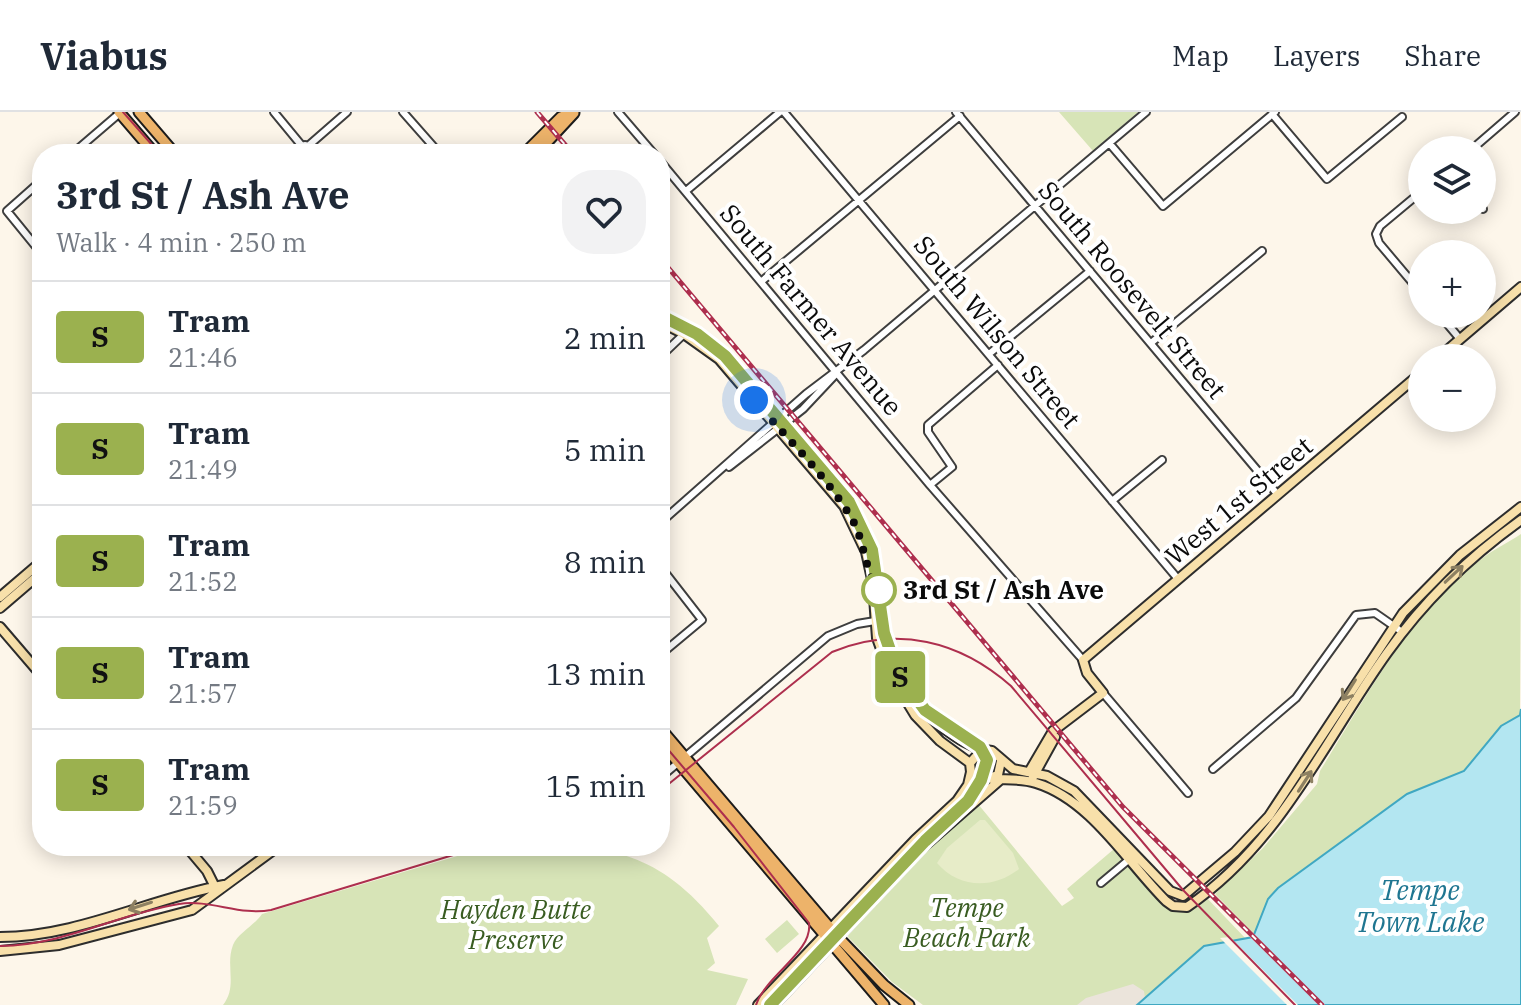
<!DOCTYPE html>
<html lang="en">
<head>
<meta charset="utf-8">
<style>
  body { margin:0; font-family:"IBM Plex Serif",serif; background:#f2f2f3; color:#1f2937; height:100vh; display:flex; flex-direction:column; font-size:30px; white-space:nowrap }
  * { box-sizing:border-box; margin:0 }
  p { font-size:26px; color:#747a83 }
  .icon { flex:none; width:44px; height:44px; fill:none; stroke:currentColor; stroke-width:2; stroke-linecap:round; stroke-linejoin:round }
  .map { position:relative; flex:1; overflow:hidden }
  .details { position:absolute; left:32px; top:32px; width:638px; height:712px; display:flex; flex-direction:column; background:#fff; border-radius:32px; box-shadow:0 4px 20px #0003 }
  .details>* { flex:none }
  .badge { padding:0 16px; border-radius:6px; font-size:28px; line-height:52px }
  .controls { position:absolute; left:1408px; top:24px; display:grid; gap:16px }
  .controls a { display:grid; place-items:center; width:88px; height:88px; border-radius:50%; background:#fff; box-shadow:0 4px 20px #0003; font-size:40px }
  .you { position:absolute; width:40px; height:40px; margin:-20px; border:6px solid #fff; border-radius:50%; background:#1a73e8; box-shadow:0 0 0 12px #1a73e833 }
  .map>.badge { position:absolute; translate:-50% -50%; box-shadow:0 0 0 4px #fff }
  .round { display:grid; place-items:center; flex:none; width:84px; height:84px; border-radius:32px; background:#f2f2f3 }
  .head { display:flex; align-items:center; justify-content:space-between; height:136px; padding:0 24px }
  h1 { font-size:38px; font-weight:700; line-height:60px }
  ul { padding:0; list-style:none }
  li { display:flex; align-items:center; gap:24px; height:112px; padding:0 24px; border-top:2px solid #e0e1e3 }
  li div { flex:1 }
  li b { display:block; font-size:30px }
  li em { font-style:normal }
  li .badge { min-width:88px; font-weight:700; text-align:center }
  header { display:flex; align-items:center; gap:48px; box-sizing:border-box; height:112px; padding:0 40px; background:#fff; border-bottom:2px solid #e0e1e3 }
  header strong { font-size:38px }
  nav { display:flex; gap:44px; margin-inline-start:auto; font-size:28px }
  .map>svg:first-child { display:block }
  .green { fill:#d7e4b7 }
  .pitch { fill:#e7ecc8 }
  .plaza { fill:#ebe4db }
  .water { fill:#b3e6f1; stroke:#40a8c2; stroke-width:2 }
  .pier { fill:#fdf6ea }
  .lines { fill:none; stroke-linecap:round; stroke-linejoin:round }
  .street-casing { stroke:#3e3e3e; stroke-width:10 }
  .secondary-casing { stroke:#2d2d2d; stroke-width:12 }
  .primary-casing { stroke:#1c1c1c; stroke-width:13 }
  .street { stroke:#fff; stroke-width:6 }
  .secondary { stroke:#f8e0aa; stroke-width:8 }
  .primary { stroke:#edb36a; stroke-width:9 }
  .tram { stroke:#ae2f4e; stroke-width:2 }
  .rail-casing { stroke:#ae2f4e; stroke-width:5 }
  .rail { stroke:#fff; stroke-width:2; stroke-dasharray:6; stroke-linecap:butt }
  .oneway { stroke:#8d8062 }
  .line-casing { stroke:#fff; stroke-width:18 }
  .line { stroke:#9bb14f; stroke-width:12 }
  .walk { stroke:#0b0b0b; stroke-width:8; stroke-dasharray:0 14.4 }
  .stop-dot { fill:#fff; stroke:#9bb14f; stroke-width:4 }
  .labels { text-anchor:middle; stroke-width:8; stroke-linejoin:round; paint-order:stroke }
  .street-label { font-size:26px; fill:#0b0b0b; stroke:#fff }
  .stop-label { font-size:26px; font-weight:bold; fill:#0b0b0b; stroke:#fff; text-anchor:start }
  .park-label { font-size:26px; font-style:italic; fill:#395c21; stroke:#fff }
  .water-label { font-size:28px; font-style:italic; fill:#1f7691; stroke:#fff }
</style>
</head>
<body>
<header>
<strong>Viabus</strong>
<nav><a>Map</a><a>Layers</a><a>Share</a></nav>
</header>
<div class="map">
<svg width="1521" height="893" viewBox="0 0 1521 893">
  <rect width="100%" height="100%" fill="#fdf6ea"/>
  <!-- green -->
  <path class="green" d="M1059,0H1138L1093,39Z
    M1521,422L1520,603L1501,614L1464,659L1407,682L1278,776L1268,787L1255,823L1215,782L1263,736L1317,672L1320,659C1366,585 1412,497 1484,445C1496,436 1509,430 1521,422Z
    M978,692L1062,794L1074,786L1067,777L1114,737L1166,793L1186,799L1205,784L1247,828L1204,834L1138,893H923L892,870L848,825L849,817L922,740Z
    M491,734C593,734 649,727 719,814L707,826L715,851L707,858L748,867L736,893H223C238,874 225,854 233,833C238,821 255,813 262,802Z
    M787,808L799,822L777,841L765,827Z"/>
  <!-- pitch -->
  <path class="pitch" d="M980,708H985L1013,741L1019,757C994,777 959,777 937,751L947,736Z"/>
  <!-- plaza -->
  <path class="plaza" d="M1133,872L1144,879L1145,886L1137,893H1077L1086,886Z"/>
  <!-- water -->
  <path class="water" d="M1521,597V893H1137L1204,834L1253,825L1268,787L1278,776L1407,682L1464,659L1501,614L1520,603Z"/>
  <!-- pier -->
  <path class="pier" d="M1252,820L1325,893H1319L1248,823Z
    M1230,825L1298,893H1287L1220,826Z"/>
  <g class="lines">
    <!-- street casing -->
    <g class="street-casing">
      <path id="street" d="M274,0L302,34
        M403,0L440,42
        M618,0L654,42
        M784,0L1178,467
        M956,0L1278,383
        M1272,2L1327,67L1402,5
        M1110,32L1163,94L1275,0
        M301 37a4 4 0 1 1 8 0a4 4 0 1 1-8 0Z
        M308,34L347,0
        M1471,38L1515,0
        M72,42L121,0
        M660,49L930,373L1083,548
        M42,68L7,99L42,142
        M686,79L780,0
        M1422,79L1380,114L1376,122L1379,131L1422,182
        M1482,96L1483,97
        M762,169L960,4
        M1439,202L1460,227
        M1151,231L1262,139
        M989,242L1090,159
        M660,245L684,222
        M729,355L803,297L835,263
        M930,373L952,355L928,320V313L998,253
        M1112,389L1162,348
        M660,411L806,282L864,238L1146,0
        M660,454L702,508L660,543
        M1103,581L1188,681
        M1213,657L1296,586L1356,503L1375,501L1398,517
        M660,666L828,524L857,512L875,509
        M1101,771L1132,745"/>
    </g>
    <!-- secondary casing -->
    <g class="secondary-casing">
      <path id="secondary" d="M660,210L684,222L719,247L844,394L866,440L873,472L877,526L890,562L915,603L940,629L970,651
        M1438,246L1521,175
        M0,485L42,449
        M0,496L42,460
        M0,515L42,564
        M913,596C942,610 958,635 992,639L1013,657L1047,664L1074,679L1170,779L1183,784L1235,740L1269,704L1403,501L1460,443L1521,395
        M981,639L970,651L971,660L981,668L998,663L1001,649
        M1029,660L1053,619L1103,581L1087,561L1083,548L1422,260
        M1033,665L1055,625
        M992,667C1007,668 1021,666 1036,671C1091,688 1127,750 1166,789L1173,794L1187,795C1280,732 1324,629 1387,541C1424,489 1469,445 1521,408
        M186,734L207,759L217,779
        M0,825C77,825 149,787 224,773
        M0,839L59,833L192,798L279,734
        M758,893L915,728L957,689L968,673L971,660
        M774,893L922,736L1000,668"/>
    </g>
    <!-- primary casing -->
    <g class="primary-casing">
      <path id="primary" d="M119,0L155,42
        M139,0L175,42
        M524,42L561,5L573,0
        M536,42L574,1
        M660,616L836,823L884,873L909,893
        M660,629L884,893"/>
    </g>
    <!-- street -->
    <use href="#street" class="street"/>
    <!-- secondary -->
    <use href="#secondary" class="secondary"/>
    <!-- primary -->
    <use href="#primary" class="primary"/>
    <!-- tram -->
    <path class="tram" d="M123,0L160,42
      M660,203L697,222L725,244L849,390L872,438L885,526L898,561L924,596L980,635L987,648L981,668L968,689L925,729L770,893
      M660,628L734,715L809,811C813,840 766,863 756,893
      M660,679L832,540C897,513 960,529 1011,574L1183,778L1295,893
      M0,834C66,833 117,802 179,792C210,787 240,804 271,798L483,734"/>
    <!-- rail casing -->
    <g class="rail-casing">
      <path id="rail" d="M537,0L573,42
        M660,146L1123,695L1322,893"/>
    </g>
    <!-- rail -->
    <use href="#rail" class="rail"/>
  </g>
  <!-- one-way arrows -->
  <defs><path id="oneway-shaft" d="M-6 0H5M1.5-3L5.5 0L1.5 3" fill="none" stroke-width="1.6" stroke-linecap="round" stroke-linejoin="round" transform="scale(2)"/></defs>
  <g class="oneway">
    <use href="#oneway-shaft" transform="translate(1454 462) rotate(-43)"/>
    <use href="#oneway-shaft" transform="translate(1349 578) rotate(122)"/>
    <use href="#oneway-shaft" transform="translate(1305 669) rotate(-57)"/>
    <use href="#oneway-shaft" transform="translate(140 794) rotate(162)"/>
  </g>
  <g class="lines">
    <!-- line casing -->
    <g class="line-casing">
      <path id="line" d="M660,203L697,222L725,244L849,390L872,438L884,521L898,561L925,598L980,635L987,648L981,668L968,689L925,729L770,893"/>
    </g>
    <!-- line -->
    <use href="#line" class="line"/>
    <!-- walk -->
    <path class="walk" d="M754,288C787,327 828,365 853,409C864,428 866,464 879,478"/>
  </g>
  <!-- markers -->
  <circle class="stop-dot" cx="879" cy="478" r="16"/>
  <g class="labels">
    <!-- street labels -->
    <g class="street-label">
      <text transform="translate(1132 178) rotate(50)" y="9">South Roosevelt Street</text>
      <text transform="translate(811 198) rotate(50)" y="9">South Farmer Avenue</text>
      <text transform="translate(997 220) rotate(50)" y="9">South Wilson Street</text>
      <text transform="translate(1239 389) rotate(-40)" y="9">West 1st Street</text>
    </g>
    <!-- stop labels -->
    <g class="stop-label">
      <text x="903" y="487">3rd St / Ash Ave</text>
    </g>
    <!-- park labels -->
    <g class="park-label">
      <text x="967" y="805">Tempe<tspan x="967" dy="30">Beach Park</tspan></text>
      <text x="516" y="807">Hayden Butte<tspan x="516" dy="30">Preserve</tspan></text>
    </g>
    <!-- water labels -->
    <g class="water-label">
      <text x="1420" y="788">Tempe<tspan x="1420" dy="32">Town Lake</tspan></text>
    </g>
  </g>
</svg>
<div class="controls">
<a><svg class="icon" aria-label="layers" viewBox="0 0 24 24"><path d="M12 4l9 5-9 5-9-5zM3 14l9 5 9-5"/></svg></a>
<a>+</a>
<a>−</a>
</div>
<div class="you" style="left:754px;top:288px"></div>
<b class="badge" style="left:900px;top:565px;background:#9bb14f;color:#111">S</b>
<section class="details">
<div class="head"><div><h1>3rd St / Ash Ave</h1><p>Walk · 4 min · 250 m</p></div><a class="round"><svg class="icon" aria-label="heart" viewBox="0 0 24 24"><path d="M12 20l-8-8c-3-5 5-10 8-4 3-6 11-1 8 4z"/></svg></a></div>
<ul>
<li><span class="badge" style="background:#9bb14f;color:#111">S</span><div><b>Tram</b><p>21:46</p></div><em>2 min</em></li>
<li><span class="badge" style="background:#9bb14f;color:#111">S</span><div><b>Tram</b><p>21:49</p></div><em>5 min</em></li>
<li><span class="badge" style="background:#9bb14f;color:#111">S</span><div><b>Tram</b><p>21:52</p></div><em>8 min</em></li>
<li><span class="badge" style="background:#9bb14f;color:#111">S</span><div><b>Tram</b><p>21:57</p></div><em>13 min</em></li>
<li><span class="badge" style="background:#9bb14f;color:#111">S</span><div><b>Tram</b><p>21:59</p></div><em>15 min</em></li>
</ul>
</section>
</div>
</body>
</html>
